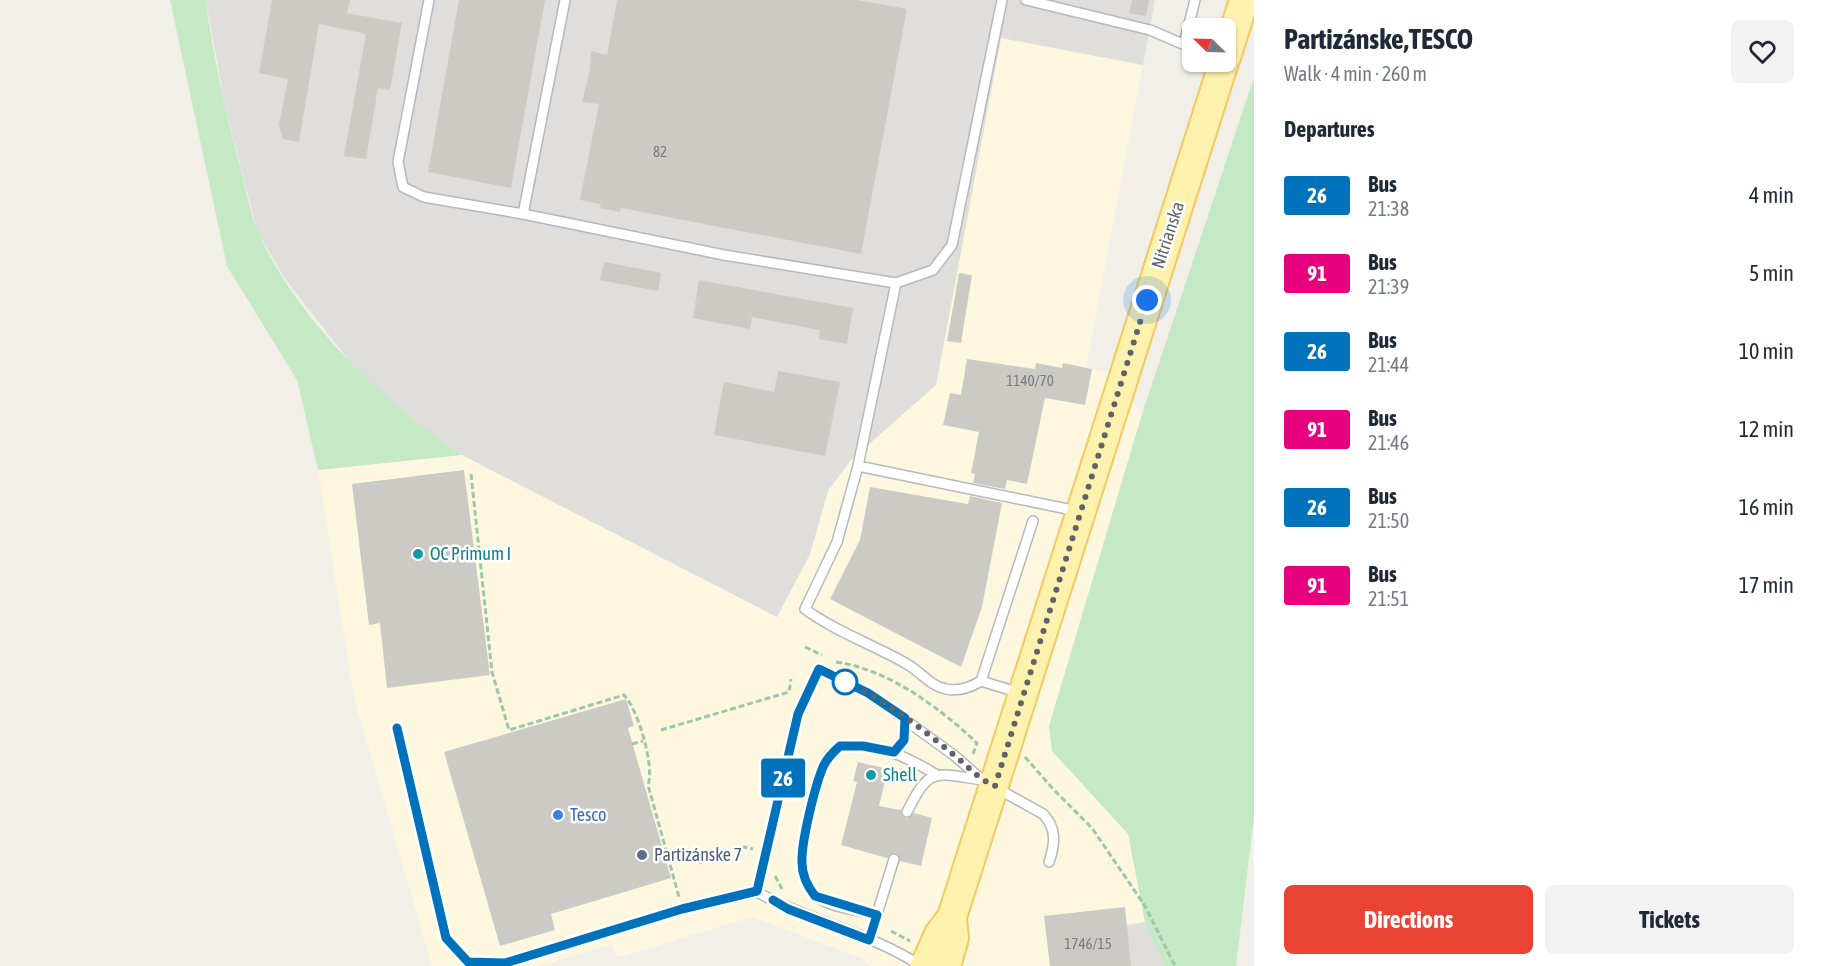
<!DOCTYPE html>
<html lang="en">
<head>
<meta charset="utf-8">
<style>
  body { margin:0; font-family:"Asap Condensed",sans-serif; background:#f2f2f3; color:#1f2937; height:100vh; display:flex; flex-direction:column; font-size:22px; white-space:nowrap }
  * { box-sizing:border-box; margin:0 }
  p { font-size:20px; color:#747a83 }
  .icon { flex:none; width:33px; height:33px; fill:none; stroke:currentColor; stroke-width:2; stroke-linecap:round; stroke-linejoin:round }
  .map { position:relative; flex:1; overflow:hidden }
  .drawer { display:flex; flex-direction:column; background:#fff; width:570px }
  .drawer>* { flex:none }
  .badge { padding:0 12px; border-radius:4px; font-size:21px; line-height:39px }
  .needle { width:39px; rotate:293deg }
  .tools { position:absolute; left:1182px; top:18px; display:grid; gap:12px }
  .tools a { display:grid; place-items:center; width:54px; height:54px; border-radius:9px; background:#fff; box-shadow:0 2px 4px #0004; font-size:30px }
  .you { position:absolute; width:30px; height:30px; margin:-15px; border:4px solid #fff; border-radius:50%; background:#1a73e8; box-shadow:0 0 0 9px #1a73e833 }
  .map>.badge { position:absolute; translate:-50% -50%; box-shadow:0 0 0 3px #fff }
  h2 { padding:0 30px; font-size:22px; line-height:54px }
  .round { display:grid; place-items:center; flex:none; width:63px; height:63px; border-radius:9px; background:#f2f2f3 }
  .headline { display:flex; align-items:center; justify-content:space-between; height:102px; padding:0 30px }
  h1 { font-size:28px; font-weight:700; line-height:45px }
  .primary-button { display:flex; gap:12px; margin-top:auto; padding:12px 30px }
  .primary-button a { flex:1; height:69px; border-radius:9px; background:#ea4335; color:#fff; font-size:24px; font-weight:700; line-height:69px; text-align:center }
  .primary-button a+a { background:#f2f2f3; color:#1f2937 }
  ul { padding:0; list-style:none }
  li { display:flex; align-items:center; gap:18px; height:78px; padding:0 30px }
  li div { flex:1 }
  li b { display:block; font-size:22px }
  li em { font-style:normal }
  li .badge { min-width:66px; font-weight:700; text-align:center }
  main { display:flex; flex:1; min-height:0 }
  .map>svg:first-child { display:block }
  .commercial { fill:#fef7e0 }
  .industrial { fill:#e0deda }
  .green { fill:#c5e8c5 }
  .building { fill:#cccac5 }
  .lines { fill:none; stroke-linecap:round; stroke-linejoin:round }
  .lane-casing { stroke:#b5b8bc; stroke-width:12 }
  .primary-casing { stroke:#f2c960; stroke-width:32 }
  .path { stroke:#9cc7a9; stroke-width:3; stroke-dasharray:6 3; stroke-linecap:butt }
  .lane { stroke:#fff; stroke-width:9 }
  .primary { stroke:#fff2af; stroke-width:28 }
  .line-casing { stroke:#fff; stroke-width:14 }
  .line { stroke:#0072bc; stroke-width:9 }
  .walk { stroke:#5f6368; stroke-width:6; stroke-dasharray:0 10.8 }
  .culture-dot { fill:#0f9aa8; stroke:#fff; stroke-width:2 }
  .stop-dot { fill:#fff; stroke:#0072bc; stroke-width:3 }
  .shop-dot { fill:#3f7fe0; stroke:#fff; stroke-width:2 }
  .service-dot { fill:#5c6f8a; stroke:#fff; stroke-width:2 }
  .labels { text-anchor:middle; stroke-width:5; stroke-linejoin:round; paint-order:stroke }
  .number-label { font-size:15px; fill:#7a7d7f }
  .street-label { font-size:18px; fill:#5f6368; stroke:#fff }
  .culture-label { font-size:18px; fill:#0d838f; stroke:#fff; text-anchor:start }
  .shop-label { font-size:18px; fill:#366cbe; stroke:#fff; text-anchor:start }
  .service-label { font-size:18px; fill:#4e5e75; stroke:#fff; text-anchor:start }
</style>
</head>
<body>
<main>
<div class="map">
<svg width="1254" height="966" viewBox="0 0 1254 966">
  <rect width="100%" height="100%" fill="#f1efe8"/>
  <!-- commercial -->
  <path class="commercial" d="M1001,38L1143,65L1086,367L1110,373L1142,414L1049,726L1052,751L1128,834L1145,922L1127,925L1131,966H870L861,958L752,917L620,957L615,955L612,944L539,966H432L354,698L318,470L462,455L777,617L810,554L828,491L850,461L936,385Z"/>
  <!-- industrial -->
  <path class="industrial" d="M206,0H1155L1143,65L1001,38L936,385L850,461L828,491L810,554L777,617L462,455L421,428L361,376L285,279L257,231L224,101Z
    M1145,922L1160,950L1168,966H1131L1126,925Z"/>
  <!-- green -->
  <path class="green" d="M170,0H206C213,59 227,117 242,174C247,193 250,214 258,232C298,321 382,401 462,455L318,470L297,380L227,266Z
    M1254,77V816L1236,966H1164L1145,922L1128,834L1052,751L1049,726L1142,414Z"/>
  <!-- building -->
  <path class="building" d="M272,0H350L347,13L402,23L390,90L378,88L366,159L344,156L366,34L319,24L299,142L283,139L279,125L288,79L259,73Z
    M459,0H545L511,188L428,172Z
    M617,0H857L907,9L861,254L621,208L620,212L600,208L601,204L580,200L599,104L582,102L590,69L591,51L607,55Z
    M1132,0H1149L1146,16L1129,13Z
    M604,262L661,273L658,291L600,280Z
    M959,273L972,275L961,343L947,341Z
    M699,280L853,308L847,344L819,339L820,330L752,317L750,329L693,318Z
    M967,359L1035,369L1036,363L1062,368L1063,363L1092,369L1085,405L1045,398L1027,484L1007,480L1005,489L973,483L975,474L971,473L979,432L943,425L950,393L961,395Z
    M778,371L840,382L825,456L714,435L724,382L774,392Z
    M464,470L490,675L387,688L380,623L369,625L352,484Z
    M870,487L968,504L970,496L1002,503L982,607L961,667L830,599L860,540Z
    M626,699L634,726L628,728L671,878L551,914L555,930L500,946L444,752Z
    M858,762L888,769L879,806L901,810L902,816L907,819L914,813L932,818L921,866L900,861L895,852L887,858L841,845L857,782L853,781Z
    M1125,907L1131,966H1050L1044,916Z"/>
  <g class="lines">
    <!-- lane casing -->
    <g class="lane-casing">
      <path id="lane" d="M429,0L398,162L403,187L424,197L523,214
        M565,0L523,214L724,255L896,283L933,270L952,245L1002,0
        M1026,0L1150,30L1192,48
        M1184,44L1195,0
        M896,283L858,466L837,542L805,609C836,632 874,645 907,664C921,672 930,686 946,689C959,692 971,687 981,681
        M858,466L1077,511
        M1020,693L981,681L1033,521
        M397,728L446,938L468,962L505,963L682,909L757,892C810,921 871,933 921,966
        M894,752L904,739L905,718
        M907,812C930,766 934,773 982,780
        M757,892L798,714L819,669L868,693L955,756L982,780L1043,814C1057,828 1055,845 1049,862
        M877,915C859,910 829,908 815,895C787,871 814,800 822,769L829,755L840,746C882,745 902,754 937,775
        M869,940L894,859"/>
    </g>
    <!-- primary casing -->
    <g class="primary-casing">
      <path id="primary" d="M1226,57L1244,0
        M925,966L939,934L952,917L1224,62
        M946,966L954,938L952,919"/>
    </g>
    <!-- path -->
    <path class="path" d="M471,474L492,672L509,730L624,695C638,709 655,767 648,785L679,897
      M805,647L822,655
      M836,662C888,669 940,708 977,743L973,754
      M661,730L789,692L791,679
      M632,744L643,741
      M1025,757L1054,790L1092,828L1145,906L1175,966
      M699,863L744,847L753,849
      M775,876L782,889
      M891,931L910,941"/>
    <!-- lane -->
    <use href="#lane" class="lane"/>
    <!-- primary -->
    <use href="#primary" class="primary"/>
  </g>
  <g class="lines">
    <!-- line casing -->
    <g class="line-casing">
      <path id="line" d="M397,728L446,938L468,962L505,963L682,909L757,891L798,714L819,669L868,693L905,718L904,740L894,752L863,746H840C833,752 827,758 823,767C815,786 801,842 802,863C802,875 808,887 815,896L877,915L869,940L788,909L773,900"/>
    </g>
    <!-- line -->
    <use href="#line" class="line"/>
    <!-- walk -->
    <path class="walk" d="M845,682C884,699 921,728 954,755C968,766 978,779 995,786L1147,300"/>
  </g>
  <!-- markers -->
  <g class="culture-dot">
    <circle cx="418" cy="554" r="6"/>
    <circle cx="871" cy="775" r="6"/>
  </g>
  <circle class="stop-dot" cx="845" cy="682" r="12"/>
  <circle class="shop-dot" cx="558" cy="815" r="6"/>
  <circle class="service-dot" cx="642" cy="855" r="6"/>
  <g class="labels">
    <!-- number labels -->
    <g class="number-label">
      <text x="660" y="157">82</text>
      <text x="1030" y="386">1140/70</text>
      <text x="1088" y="949">1746/15</text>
    </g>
    <!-- street labels -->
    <g class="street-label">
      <text transform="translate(1168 235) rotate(-72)" y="6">Nitrianska</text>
    </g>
    <!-- culture labels -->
    <g class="culture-label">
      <text x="430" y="560">OC Primum I</text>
      <text x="883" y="781">Shell</text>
    </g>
    <!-- shop labels -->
    <g class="shop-label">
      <text x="570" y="821">Tesco</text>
    </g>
    <!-- service labels -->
    <g class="service-label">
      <text x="654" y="861">Partizánske 7</text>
    </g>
  </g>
</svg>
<div class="tools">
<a><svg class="needle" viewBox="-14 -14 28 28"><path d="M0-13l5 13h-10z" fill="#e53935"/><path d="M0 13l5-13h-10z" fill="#747a83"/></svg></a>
</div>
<div class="you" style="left:1147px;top:300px"></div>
<b class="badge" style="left:783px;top:778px;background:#0072bc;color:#fff">26</b>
</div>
<section class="drawer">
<div class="headline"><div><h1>Partizánske,TESCO</h1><p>Walk · 4 min · 260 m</p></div><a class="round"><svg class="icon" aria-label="heart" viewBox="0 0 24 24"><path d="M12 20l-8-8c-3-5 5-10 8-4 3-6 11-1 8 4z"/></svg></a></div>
<h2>Departures</h2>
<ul>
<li><span class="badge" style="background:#0072bc;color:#fff">26</span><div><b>Bus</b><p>21:38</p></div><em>4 min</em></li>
<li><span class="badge" style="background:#e6007e;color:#fff">91</span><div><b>Bus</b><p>21:39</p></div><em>5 min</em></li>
<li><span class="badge" style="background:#0072bc;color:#fff">26</span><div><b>Bus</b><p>21:44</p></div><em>10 min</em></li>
<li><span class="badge" style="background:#e6007e;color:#fff">91</span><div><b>Bus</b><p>21:46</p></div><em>12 min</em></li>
<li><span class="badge" style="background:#0072bc;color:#fff">26</span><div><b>Bus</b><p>21:50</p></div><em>16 min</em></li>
<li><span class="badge" style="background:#e6007e;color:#fff">91</span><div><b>Bus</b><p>21:51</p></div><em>17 min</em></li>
</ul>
<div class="primary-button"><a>Directions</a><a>Tickets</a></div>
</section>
</main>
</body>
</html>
